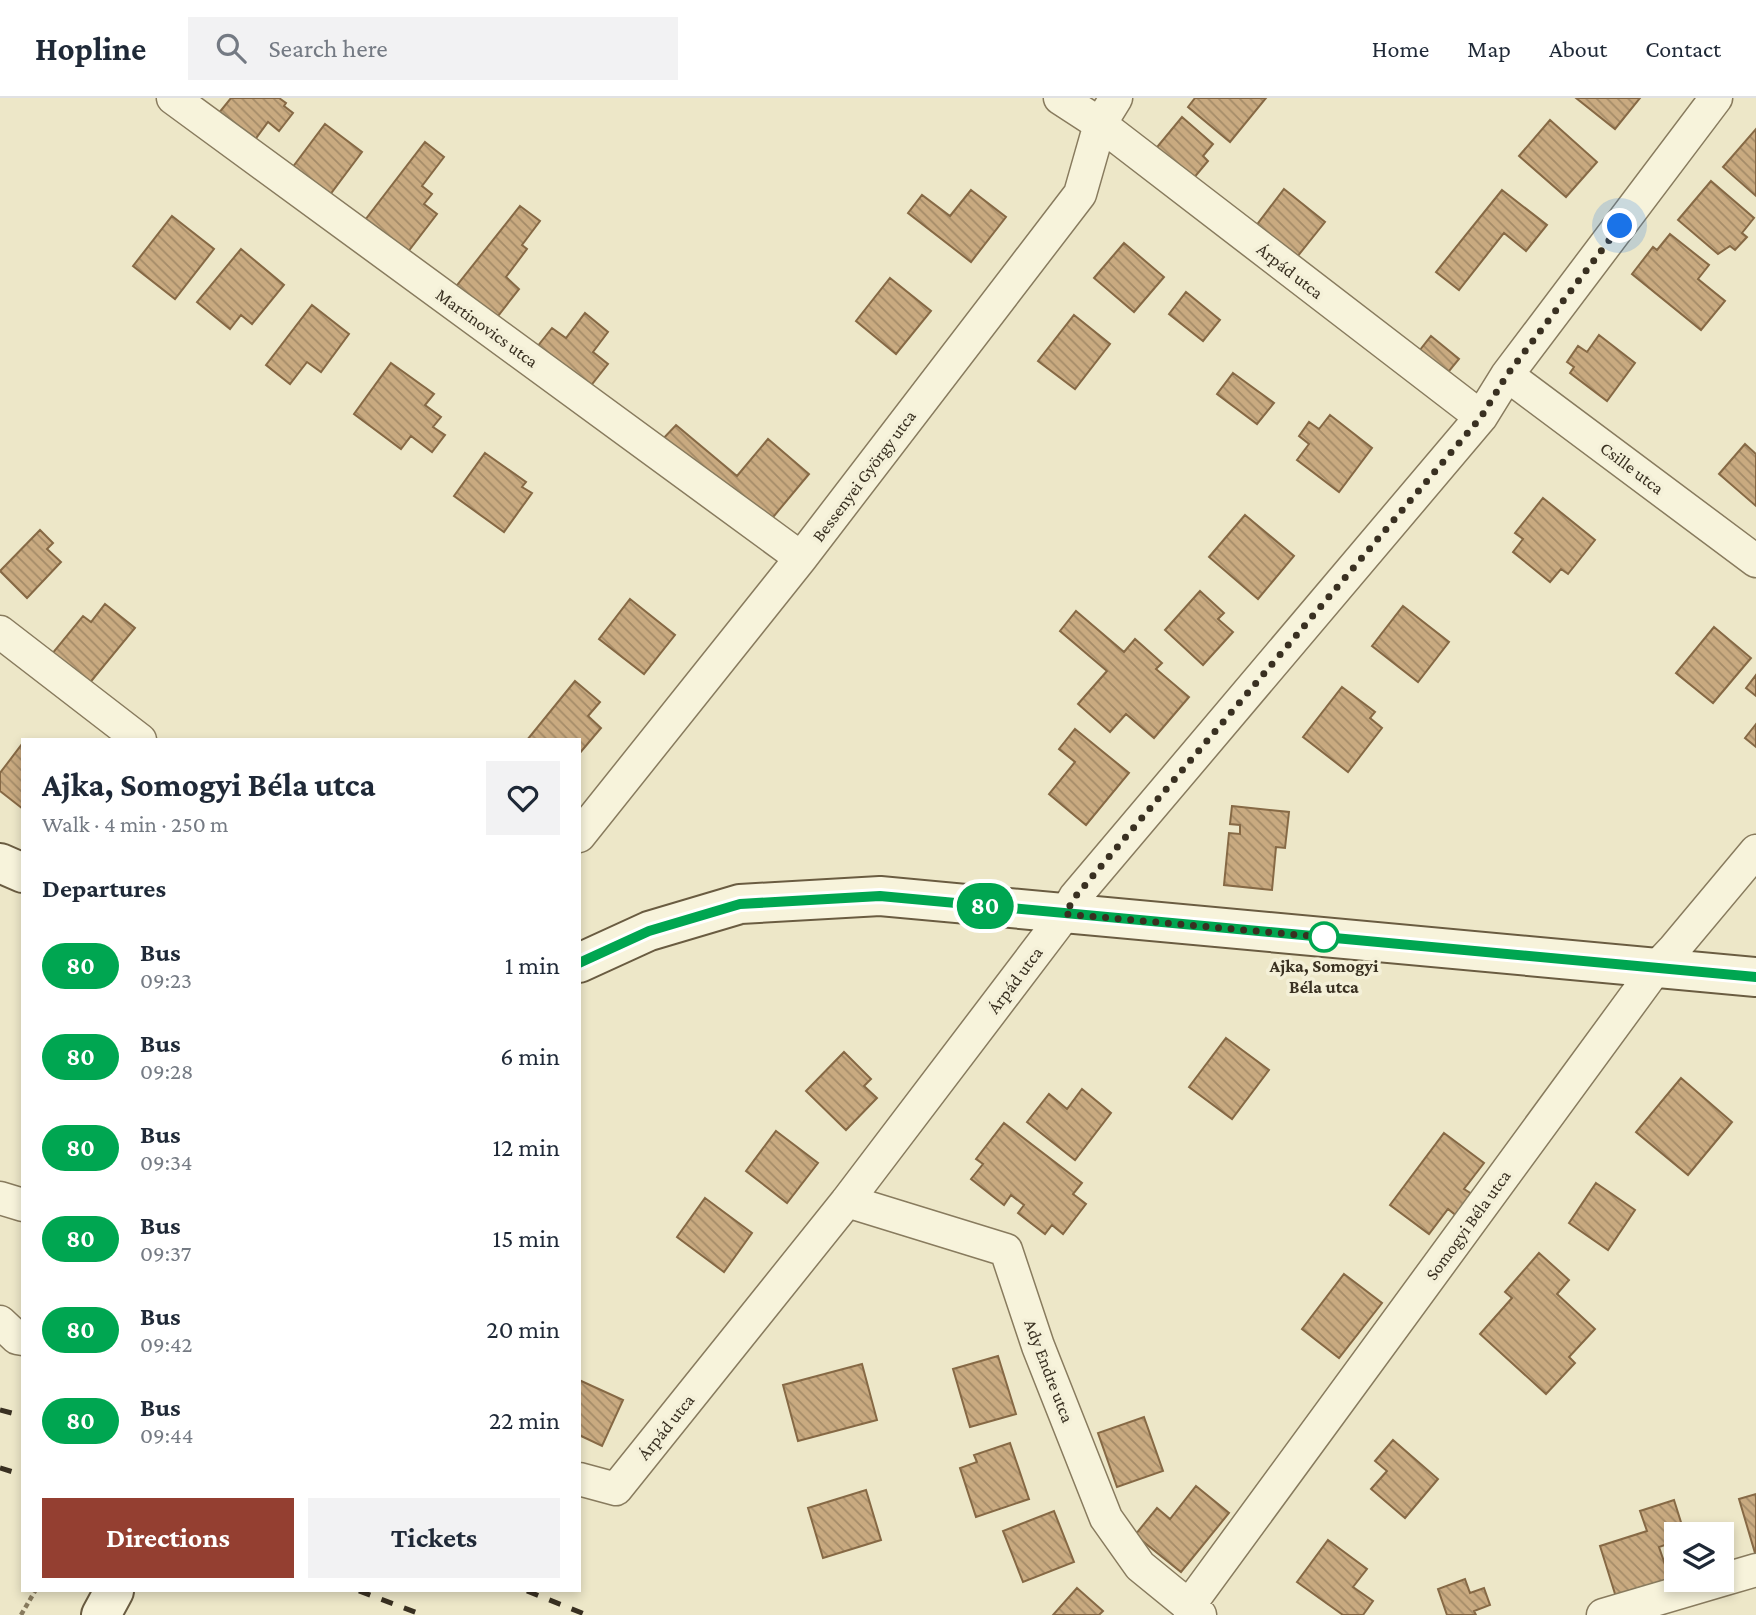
<!DOCTYPE html>
<html lang="en">
<head>
<meta charset="utf-8">
<style>
  body { margin:0; font-family:"Crimson Pro",serif; background:#f2f2f3; color:#1f2937; height:100vh; display:flex; flex-direction:column; font-size:26px; white-space:nowrap }
  * { box-sizing:border-box; margin:0 }
  p { font-size:23px; color:#747a83 }
  .icon { flex:none; width:38px; height:38px; fill:none; stroke:currentColor; stroke-width:2; stroke-linecap:round; stroke-linejoin:round }
  .map { position:relative; flex:1; overflow:hidden }
  .details { position:absolute; left:21px; top:640px; width:560px; height:854px; display:flex; flex-direction:column; background:#fff; border-radius:0px; box-shadow:0 4px 10px #0003 }
  .details>* { flex:none }
  .badge { padding:0 14px; border-radius:23px; font-size:24px; line-height:46px }
  .controls { position:absolute; left:1664px; top:1424px; display:grid; gap:14px }
  .controls a { display:grid; place-items:center; width:70px; height:70px; border-radius:0px; background:#fff; box-shadow:0 4px 10px #0003; font-size:35px }
  .you { position:absolute; width:35px; height:35px; margin:-18px; border:5px solid #fff; border-radius:50%; background:#1a73e8; box-shadow:0 0 0 10px #1a73e833 }
  .map>.badge { position:absolute; translate:-50% -50%; box-shadow:0 0 0 4px #fff }
  h2 { padding:0 21px; font-size:26px; line-height:63px }
  .round { display:grid; place-items:center; flex:none; width:74px; height:74px; border-radius:0px; background:#f2f2f3 }
  .head { display:flex; align-items:center; justify-content:space-between; height:119px; padding:0 21px }
  h1 { font-size:33px; font-weight:700; line-height:52px }
  .primary-button { display:flex; gap:14px; margin-top:auto; padding:14px 21px }
  .primary-button a { flex:1; height:80px; border-radius:0px; background:#943f31; color:#fff; font-size:28px; font-weight:700; line-height:80px; text-align:center }
  .primary-button a+a { background:#f2f2f3; color:#1f2937 }
  ul { padding:0; list-style:none }
  li { display:flex; align-items:center; gap:21px; height:91px; padding:0 21px }
  li div { flex:1 }
  li b { display:block; font-size:26px }
  li em { font-style:normal }
  li .badge { min-width:77px; font-weight:700; text-align:center }
  header { display:flex; align-items:center; gap:42px; box-sizing:border-box; height:98px; padding:0 35px; background:#fff; border-bottom:2px solid #e0e1e3 }
  header strong { font-size:33px }
  nav { display:flex; gap:38px; margin-inline-start:auto; font-size:24px }
  .search { width:490px; height:63px; background:#f2f2f3; display:flex; align-items:center; gap:18px; box-sizing:border-box; padding:0 24px; border-radius:0px; color:#747a83; font-size:26px }
  .map>svg:first-child { display:block }
  .building { fill:url(#building-back-hatch); stroke:#866945; stroke-width:2 }
  .lines { fill:none; stroke-linecap:round; stroke-linejoin:round }
  .minor-casing { stroke:#887b5e; stroke-width:35 }
  .secondary-casing { stroke:#6a5c41; stroke-width:42 }
  .path { stroke:#887b5e; stroke-width:4.5; stroke-dasharray:5 3.5; stroke-linecap:butt }
  .minor { stroke:#f7f3db; stroke-width:32 }
  .secondary { stroke:#f7f3db; stroke-width:38 }
  .rail { stroke:#393021; stroke-width:5; stroke-dasharray:12 12; stroke-linecap:butt }
  .line-casing { stroke:#fff; stroke-width:16 }
  .line { stroke:#00a651; stroke-width:10 }
  .walk { stroke:#393021; stroke-width:7; stroke-dasharray:0 12.6 }
  .stop-dot { fill:#fff; stroke:#00a651; stroke-width:3.5 }
  .labels { text-anchor:middle; stroke-width:7; stroke-linejoin:round; paint-order:stroke }
  .street-label { font-size:18px; fill:#393021; stroke:#f4f0d8 }
  .stop-label { font-size:18px; font-weight:bold; fill:#393021; stroke:#f4f0d8 }
</style>
</head>
<body>
<header>
<strong>Hopline</strong>
<div class="search"><svg class="icon" aria-label="search" viewBox="0 0 24 24"><circle cx="10" cy="10" r="6"/><path d="M15 15l6 6"/></svg>Search here</div>
<nav><a>Home</a><a>Map</a><a>About</a><a>Contact</a></nav>
</header>
<div class="map">
<svg width="1756" height="1517" viewBox="0 0 1756 1517">
  <defs>
    <pattern id="building-back-hatch" width="6" height="6" patternUnits="userSpaceOnUse" patternTransform="scale(1.75)"><rect width="6" height="6" fill="#c9aa80"/><path d="M-1 5l2 2M0 0l6 6M5-1l2 2" fill="none" stroke="#a48b68"/></pattern>
  </defs>
  <rect width="100%" height="100%" fill="#ede7c8"/>
  <!-- building -->
  <path class="building" d="M231,0H279L286,5L284,8L293,15L279,33L268,24L254,43L218,16Z
    M1195,0H1266L1230,44L1188,9Z
    M1576,0H1640L1615,31Z
    M1182,19L1213,46L1203,58L1208,63L1188,87L1148,60Z
    M1550,22L1597,64L1566,99L1519,58Z
    M325,26L362,54L329,98L292,70Z
    M1756,31V98L1723,69Z
    M425,44L444,59L422,88L432,96L424,106L437,116L404,159L362,126Z
    M1711,83L1754,120L1742,135L1747,139L1735,152L1730,148L1718,156L1678,122Z
    M1284,91L1325,124L1289,169L1249,137Z
    M971,92L1006,119L971,164L908,115L922,97L950,118Z
    M1502,92L1547,127L1526,153L1504,135L1459,192L1436,174Z
    M520,108L540,123L522,147L527,151L506,179L519,191L491,227L450,196Z
    M172,118L214,151L175,201L133,168Z
    M1670,136L1709,167L1698,181L1725,203L1701,232L1632,176L1653,149L1657,152Z
    M1124,145L1164,179L1134,214L1094,180Z
    M241,151L284,187L252,226L241,217L230,231L197,204Z
    M890,180L931,213L896,256L856,223Z
    M1186,194L1220,222L1203,243L1169,216Z
    M312,207L349,236L321,274L307,264L290,286L266,267Z
    M585,215L608,234L593,254L608,266L585,295L533,254L552,230L566,240Z
    M1074,217L1110,246L1075,291L1038,263Z
    M1599,237L1635,265L1607,303L1570,275L1574,269L1567,264L1578,248L1587,254Z
    M1431,238L1459,261L1440,284L1412,262Z
    M391,265L434,296L425,307L441,319L433,329L445,337L432,354L411,338L401,351L354,316Z
    M1233,275L1274,305L1257,326L1217,296Z
    M1330,317L1372,350L1339,394L1297,362L1309,346L1299,338L1309,324L1319,331Z
    M676,327L737,378L768,341L809,376L764,430L661,343Z
    M1745,346L1756,356V408L1719,376Z
    M485,355L526,384L522,389L532,395L504,434L454,398Z
    M1543,400L1595,442L1568,476L1561,471L1550,484L1513,454L1523,441L1515,435Z
    M1245,417L1294,458L1258,501L1209,459Z
    M40,432L53,445L47,451L61,464L27,500L0,473Z
    M1200,493L1224,515L1218,521L1233,534L1203,567L1165,532Z
    M630,501L675,537L644,576L599,541Z
    M105,506L135,530L88,587L51,557L83,518L91,524Z
    M1403,508L1449,544L1418,584L1372,548Z
    M1076,513L1124,554L1135,541L1162,565L1156,571L1189,599L1154,640L1126,616L1110,634L1078,606L1107,573L1060,533Z
    M1714,529L1751,560L1713,605L1676,575Z
    M1756,577V598L1746,590Z
    M575,583L600,604L588,618L601,630L579,656V642H527Z
    M1342,589L1375,614L1370,620L1382,630L1348,674L1303,639Z
    M1756,626V649L1745,640Z
    M1075,631L1129,675L1086,727L1049,696L1075,664L1059,651Z
    M22,646H23V711L0,693V675Z
    M1232,708L1289,714L1285,750L1276,749L1272,792L1224,787L1229,735L1240,736V727L1230,726Z
    M1226,940L1269,972L1232,1021L1189,989Z
    M844,954L871,981L864,988L877,1000L846,1032L806,993Z
    M1681,980L1732,1024L1688,1077L1636,1034Z
    M1082,991L1111,1015L1075,1062L1027,1024L1049,996L1067,1011Z
    M1004,1025L1082,1085L1073,1096L1086,1106L1063,1136L1052,1127L1045,1136L1018,1115L1024,1107L1011,1097L1004,1107L971,1081L983,1066L976,1061Z
    M776,1033L818,1065L787,1105L746,1073Z
    M1444,1035L1484,1065L1464,1091L1475,1098L1458,1119L1448,1111L1429,1136L1390,1107Z
    M1596,1085L1635,1112L1608,1152L1569,1125Z
    M705,1100L752,1135L724,1174L677,1139Z
    M1539,1155L1569,1182L1557,1196L1595,1231L1569,1259L1575,1265L1546,1296L1480,1236L1512,1200L1505,1194Z
    M1344,1176L1382,1205L1339,1260L1302,1231Z
    M998,1258L1016,1316L970,1329L953,1271Z
    M862,1266L877,1322L798,1343L783,1287Z
    M579,1282L623,1302L602,1348L579,1337Z
    M1144,1319L1163,1373L1117,1389L1098,1335Z
    M1393,1342L1438,1381L1405,1420L1371,1391L1387,1373L1375,1363Z
    M1010,1345L1029,1401L976,1419L960,1370L977,1364L974,1357Z
    M1196,1388L1229,1415L1181,1474L1135,1437L1157,1410L1170,1421Z
    M866,1392L881,1442L823,1460L808,1410Z
    M1756,1396V1455H1755L1739,1401Z
    M1674,1402L1685,1437H1676V1443L1659,1449L1670,1481L1616,1499L1600,1448L1647,1433L1640,1413Z
    M1054,1413L1074,1464L1023,1484L1003,1433Z
    M1328,1442L1367,1471L1353,1489L1373,1503L1363,1517H1343L1297,1484Z
    M1465,1481L1470,1495L1484,1490L1490,1507L1474,1513L1476,1517H1447L1438,1491Z
    M1077,1490L1103,1513L1099,1517H1053Z"/>
  <g class="lines">
    <!-- minor casing -->
    <g class="minor-casing">
      <path id="minor" d="M173,0L801,460
        M1060,0L1100,26L1481,319
        M1507,277L1756,463
        M0,534L140,642
        M579,738L801,460L1080,96L1100,26L1116,0
        M0,1100L23,1107
        M847,1103L1006,1152L1038,1248L1106,1420L1140,1468L1200,1517
        M0,1224L17,1240L23,1241
        M579,1381L616,1391L847,1103L1065,816L1075,799L1481,319L1507,277L1716,0
        M1722,1482L1756,1472
        M1188,1509L1656,870L1674,851L1756,753
        M1603,1517L1722,1482"/>
    </g>
    <!-- secondary casing -->
    <g class="secondary-casing">
      <path id="secondary" d="M0,765L23,775
        M579,865L649,833L740,806L880,798L1756,879
        M101,1517L114,1493"/>
    </g>
    <!-- path -->
    <path class="path" d="M21,1517L35,1493"/>
    <!-- minor -->
    <use href="#minor" class="minor"/>
    <!-- secondary -->
    <use href="#secondary" class="secondary"/>
    <!-- rail -->
    <path class="rail" d="M0,1312L23,1318
      M0,1370L23,1377
      M359,1493L423,1517
      M527,1493L587,1517"/>
  </g>
  <g class="lines">
    <!-- line casing -->
    <g class="line-casing">
      <path id="line" d="M579,865L649,833L740,806L880,798L1756,879"/>
    </g>
    <!-- line -->
    <use href="#line" class="line"/>
    <!-- walk -->
    <path class="walk" d="M1324,839L1334,840L1065,816L1075,799L1481,319L1507,277L1620,128"/>
  </g>
  <!-- markers -->
  <circle class="stop-dot" cx="1324" cy="839" r="14"/>
  <g class="labels">
    <!-- street labels -->
    <g class="street-label">
      <text transform="translate(1290 173) rotate(38)" y="6">Árpád utca</text>
      <text transform="translate(487 230) rotate(36)" y="6">Martinovics utca</text>
      <text transform="translate(1632 370) rotate(37)" y="6">Csille utca</text>
      <text transform="translate(864 378) rotate(-53)" y="6">Bessenyei György utca</text>
      <text transform="translate(1015 882) rotate(-53)" y="6">Árpád utca</text>
      <text transform="translate(1468 1127) rotate(-54)" y="6">Somogyi Béla utca</text>
      <text transform="translate(1049 1273) rotate(69)" y="6">Ady Endre utca</text>
      <text transform="translate(666 1329) rotate(-51)" y="6">Árpád utca</text>
    </g>
    <!-- stop labels -->
    <g class="stop-label">
      <text x="1324" y="874">Ajka, Somogyi<tspan x="1324" dy="21">Béla utca</tspan></text>
    </g>
  </g>
</svg>
<div class="controls">
<a><svg class="icon" aria-label="layers" viewBox="0 0 24 24"><path d="M12 4l9 5-9 5-9-5zM3 14l9 5 9-5"/></svg></a>
</div>
<div class="you" style="left:1620px;top:128px"></div>
<b class="badge" style="left:985px;top:808px;background:#00a651;color:#fff">80</b>
<section class="details">
<div class="head"><div><h1>Ajka, Somogyi Béla utca</h1><p>Walk · 4 min · 250 m</p></div><a class="round"><svg class="icon" aria-label="heart" viewBox="0 0 24 24"><path d="M12 20l-8-8c-3-5 5-10 8-4 3-6 11-1 8 4z"/></svg></a></div>
<h2>Departures</h2>
<ul>
<li><span class="badge" style="background:#00a651;color:#fff">80</span><div><b>Bus</b><p>09:23</p></div><em>1 min</em></li>
<li><span class="badge" style="background:#00a651;color:#fff">80</span><div><b>Bus</b><p>09:28</p></div><em>6 min</em></li>
<li><span class="badge" style="background:#00a651;color:#fff">80</span><div><b>Bus</b><p>09:34</p></div><em>12 min</em></li>
<li><span class="badge" style="background:#00a651;color:#fff">80</span><div><b>Bus</b><p>09:37</p></div><em>15 min</em></li>
<li><span class="badge" style="background:#00a651;color:#fff">80</span><div><b>Bus</b><p>09:42</p></div><em>20 min</em></li>
<li><span class="badge" style="background:#00a651;color:#fff">80</span><div><b>Bus</b><p>09:44</p></div><em>22 min</em></li>
</ul>
<div class="primary-button"><a>Directions</a><a>Tickets</a></div>
</section>
</div>
</body>
</html>
